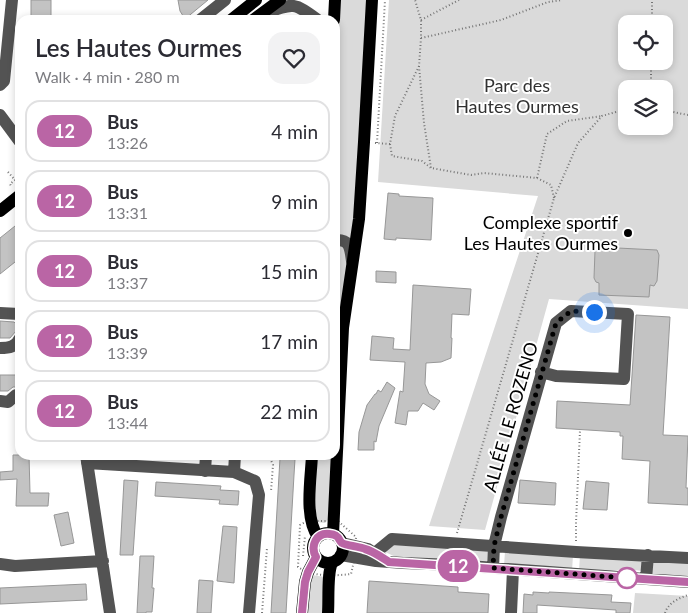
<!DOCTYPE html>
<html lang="en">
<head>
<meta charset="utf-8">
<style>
  body { margin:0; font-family:Lato,sans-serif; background:#f2f2f3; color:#2b2b33; height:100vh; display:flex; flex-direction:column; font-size:19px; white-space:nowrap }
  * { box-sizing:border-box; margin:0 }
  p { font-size:16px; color:#7c7c81 }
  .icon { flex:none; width:28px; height:28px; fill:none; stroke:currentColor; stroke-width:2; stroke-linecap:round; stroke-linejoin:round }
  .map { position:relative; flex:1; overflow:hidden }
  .details { position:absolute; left:15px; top:15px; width:325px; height:445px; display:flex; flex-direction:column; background:#fff; border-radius:15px; box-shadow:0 2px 8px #0003 }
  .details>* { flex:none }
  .badge { padding:0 10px; border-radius:16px; font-size:18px; line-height:32px }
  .fabs { position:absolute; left:618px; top:15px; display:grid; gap:10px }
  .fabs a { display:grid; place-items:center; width:55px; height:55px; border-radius:10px; background:#fff; box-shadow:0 2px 8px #0003; font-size:25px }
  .you { position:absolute; width:25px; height:25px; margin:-12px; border:4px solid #fff; border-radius:50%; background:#1a73e8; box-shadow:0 0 0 8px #1a73e833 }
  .map>.badge { position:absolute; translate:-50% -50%; box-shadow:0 0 0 2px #fff }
  .round { display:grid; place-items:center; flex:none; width:52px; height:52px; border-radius:15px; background:#f2f2f3 }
  .overview { display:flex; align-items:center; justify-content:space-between; height:85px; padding:0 20px }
  h1 { font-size:24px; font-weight:600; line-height:38px }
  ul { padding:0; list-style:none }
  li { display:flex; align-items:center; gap:15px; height:62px; margin:0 10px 8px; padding:0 10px; border:2px solid #e1e1e2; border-radius:15px }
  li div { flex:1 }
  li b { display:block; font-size:19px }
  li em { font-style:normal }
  li .badge { min-width:55px; font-weight:700; text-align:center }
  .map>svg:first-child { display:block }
  .green { fill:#dadada; fill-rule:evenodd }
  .building { fill:#c3c3c3; stroke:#979797 }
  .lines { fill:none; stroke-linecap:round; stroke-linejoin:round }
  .path { stroke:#757575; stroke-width:2; stroke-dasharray:1 2.5; stroke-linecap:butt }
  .minor { stroke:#535353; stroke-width:12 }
  .major { stroke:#000; stroke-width:12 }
  .line-casing { stroke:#fff; stroke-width:11 }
  .line { stroke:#ba65a5; stroke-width:8 }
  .walk { stroke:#000; stroke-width:5; stroke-dasharray:0 9 }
  .poi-dot { fill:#000; stroke:#fff; stroke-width:2 }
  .stop-dot { fill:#fff; stroke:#ba65a5; stroke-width:2.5 }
  .labels { text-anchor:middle; stroke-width:4; stroke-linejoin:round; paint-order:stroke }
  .park-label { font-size:18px; fill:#313131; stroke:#fff }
  .poi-label { font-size:18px; fill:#000; stroke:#fff; text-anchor:end }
  .street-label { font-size:18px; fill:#000; stroke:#fff }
</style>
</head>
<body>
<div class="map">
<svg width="688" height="613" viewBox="0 0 688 613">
  <rect width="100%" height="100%" fill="#fff"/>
  <!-- green -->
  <path class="green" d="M338,0H368L352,244L335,237V43Z
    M389,0H688V309L549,299L485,530L429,526L538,196L378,182ZM626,24H664V61H626ZM626,89H664V126H626Z
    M335,244L348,249L339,342L335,340Z
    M315,455H332L328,520L325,523L316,522Z
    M390,544L488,549L487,565L402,560L381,550Z
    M505,551L573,555L572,571L504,566Z
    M580,555L644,560L643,571L625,569L602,572L579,571Z
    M652,559L688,561V577L651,575Z
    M312,575L325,577L323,613H306Z
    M635,593L688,596V613H633Z"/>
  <!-- building -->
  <path class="building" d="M31,0H51V20H31Z
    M178,0H208L185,19L180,11Z
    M388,193L399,194V196L433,198L431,240L396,238V240L384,239Z
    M20,222V258L0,274V238Z
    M598,247L657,250L659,255L657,281L654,286L650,285L649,297L599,295V283L596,282L594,278L595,251Z
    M376,271L396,272V283L376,282Z
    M413,285L471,289L469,315L452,314L451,338H452L451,358L441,362L426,363L425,384L429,394L440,401L434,410L423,403L418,411H408L406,425L395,423L400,391L403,392L405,362L370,360L372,336L394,338L393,349L410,350Z
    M636,315L670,317L663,435L688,436L686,488H688V505L648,503L650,461L622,459L623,436H620V432L556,428L557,401L630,405Z
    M0,321L14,322L16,324V331L10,338H0Z
    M0,375H18V387H13L8,391H0Z
    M387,382L395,388L379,426L376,442L374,441V450H358L359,432L367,405L375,394H376L378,390L381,392Z
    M13,455H29L30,493H49L48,506H16L17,479L0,480V472L13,471Z
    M280,458L295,459L294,475L286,613H271Z
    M124,480L138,481L133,555H120Z
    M520,480L556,483L555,505L518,503Z
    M586,481L609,483L607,510L583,509Z
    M156,482L221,486L220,490L239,491L238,505L219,504L220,500L155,496Z
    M68,512L74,543L61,546L54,515Z
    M223,526L237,527L234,583L217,581Z
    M140,556H154L152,588H154L152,612H146V613H137Z
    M199,580L213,581L211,613H197Z
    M369,581L458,587V592L489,594L488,613H367Z
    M86,584L87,600L0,604V588Z
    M533,592L549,593V592L612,595L611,602L631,603L630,613H616V610L537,605V613H523L524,594L533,595Z"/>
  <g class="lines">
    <!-- path -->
    <path class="path" d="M421,20L459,0
      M652,24V0
      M421,38L501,20L548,2L562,0
      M419,66L424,123L431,168
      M651,89V61
      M664,108L668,111L688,115
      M375,143L390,144L395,116L419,66L421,38V20L415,0
      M377,143L385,0
      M390,144L392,156L422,161L431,168L471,175L484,173L537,178L551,185L554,198
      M8,172L15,180L10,184L11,186
      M537,178L547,134L567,121L602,116
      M292,455H300
      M245,457L270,458L273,455
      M270,458L273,465L271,491
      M307,521H338L356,537L355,557L351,574C334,576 312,577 298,567L300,525Z
      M457,533L554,198L578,143L602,116L626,109
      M576,541V523L580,430
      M303,556L305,536
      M262,613L267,548
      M665,613C668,603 679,598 688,595"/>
    <!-- minor -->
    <path class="minor" d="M265,13C293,3 294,2 318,20
      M200,20L225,0
      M0,85L4,81L12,0
      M0,115L20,142
      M335,240C351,239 350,249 352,261
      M0,313L19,314L20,317
      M0,348C9,348 16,347 20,338
      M0,401L8,402L16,395L20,396
      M86,455L110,613
      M87,463L234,472L255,481L259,495L249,613
      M205,471L206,455
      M234,472L235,455
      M342,543L368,549L382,558
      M375,553L392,539L576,552L688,558
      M341,555L376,561L403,563L454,565L688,582
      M0,564L15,566L103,561
      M493,568L494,546L501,517L556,323L571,311L628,314L624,379L556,376L541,372
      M646,579L648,555
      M511,613L513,570"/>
    <!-- major -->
    <path class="major" d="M231,20L256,0
      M253,20L280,0
      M334,20L335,0
      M0,211L20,195
      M312,455C311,479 304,517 318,537
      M313 548a15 15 0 1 1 30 0a15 15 0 1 1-30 0Z
      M333,534L343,328L359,219L364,142L372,0
      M302,613L305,582L308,572L316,557
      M328,613C329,600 327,573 332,563"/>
  </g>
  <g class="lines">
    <!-- line casing -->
    <g class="line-casing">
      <path id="line" d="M302,613L305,582L308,572L316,557C310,546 316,532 330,534C340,535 338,540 342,543C345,545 361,547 365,549C373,551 381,557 389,562L688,582"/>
    </g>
    <!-- line -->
    <use href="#line" class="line"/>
    <!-- walk -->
    <path class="walk" d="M594,312L571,311L556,323L501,517L494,546L493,568L627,578"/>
  </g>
  <!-- markers -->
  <circle class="poi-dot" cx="628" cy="233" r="5"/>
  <circle class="stop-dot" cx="627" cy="578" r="10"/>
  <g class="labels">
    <!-- park labels -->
    <g class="park-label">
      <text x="517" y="92">Parc des<tspan x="517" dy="21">Hautes Ourmes</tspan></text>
    </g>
    <!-- poi labels -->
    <g class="poi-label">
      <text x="618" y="229">Complexe sportif<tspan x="618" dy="21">Les Hautes Ourmes</tspan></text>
    </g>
    <!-- street labels -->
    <g class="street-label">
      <text transform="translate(511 417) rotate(-74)" y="6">ALLÉE LE ROZENO</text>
    </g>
  </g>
</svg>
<div class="fabs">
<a><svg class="icon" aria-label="locate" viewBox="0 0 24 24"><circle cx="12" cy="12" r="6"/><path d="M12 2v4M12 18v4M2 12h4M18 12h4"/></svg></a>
<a><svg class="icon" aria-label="layers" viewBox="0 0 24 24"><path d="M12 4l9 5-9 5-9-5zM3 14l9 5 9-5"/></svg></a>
</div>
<div class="you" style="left:594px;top:312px"></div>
<b class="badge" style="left:458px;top:566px;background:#ba65a5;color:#fff">12</b>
<section class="details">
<div class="overview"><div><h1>Les Hautes Ourmes</h1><p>Walk · 4 min · 280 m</p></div><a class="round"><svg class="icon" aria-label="heart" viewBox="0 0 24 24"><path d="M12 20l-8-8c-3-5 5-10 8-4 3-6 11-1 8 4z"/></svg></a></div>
<ul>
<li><span class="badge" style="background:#ba65a5;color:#fff">12</span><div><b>Bus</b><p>13:26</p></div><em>4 min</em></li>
<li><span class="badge" style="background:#ba65a5;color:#fff">12</span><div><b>Bus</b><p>13:31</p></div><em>9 min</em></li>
<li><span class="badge" style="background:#ba65a5;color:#fff">12</span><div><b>Bus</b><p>13:37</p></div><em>15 min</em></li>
<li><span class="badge" style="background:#ba65a5;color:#fff">12</span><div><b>Bus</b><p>13:39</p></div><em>17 min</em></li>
<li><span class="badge" style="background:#ba65a5;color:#fff">12</span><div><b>Bus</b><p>13:44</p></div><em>22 min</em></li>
</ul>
</section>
</div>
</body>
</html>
